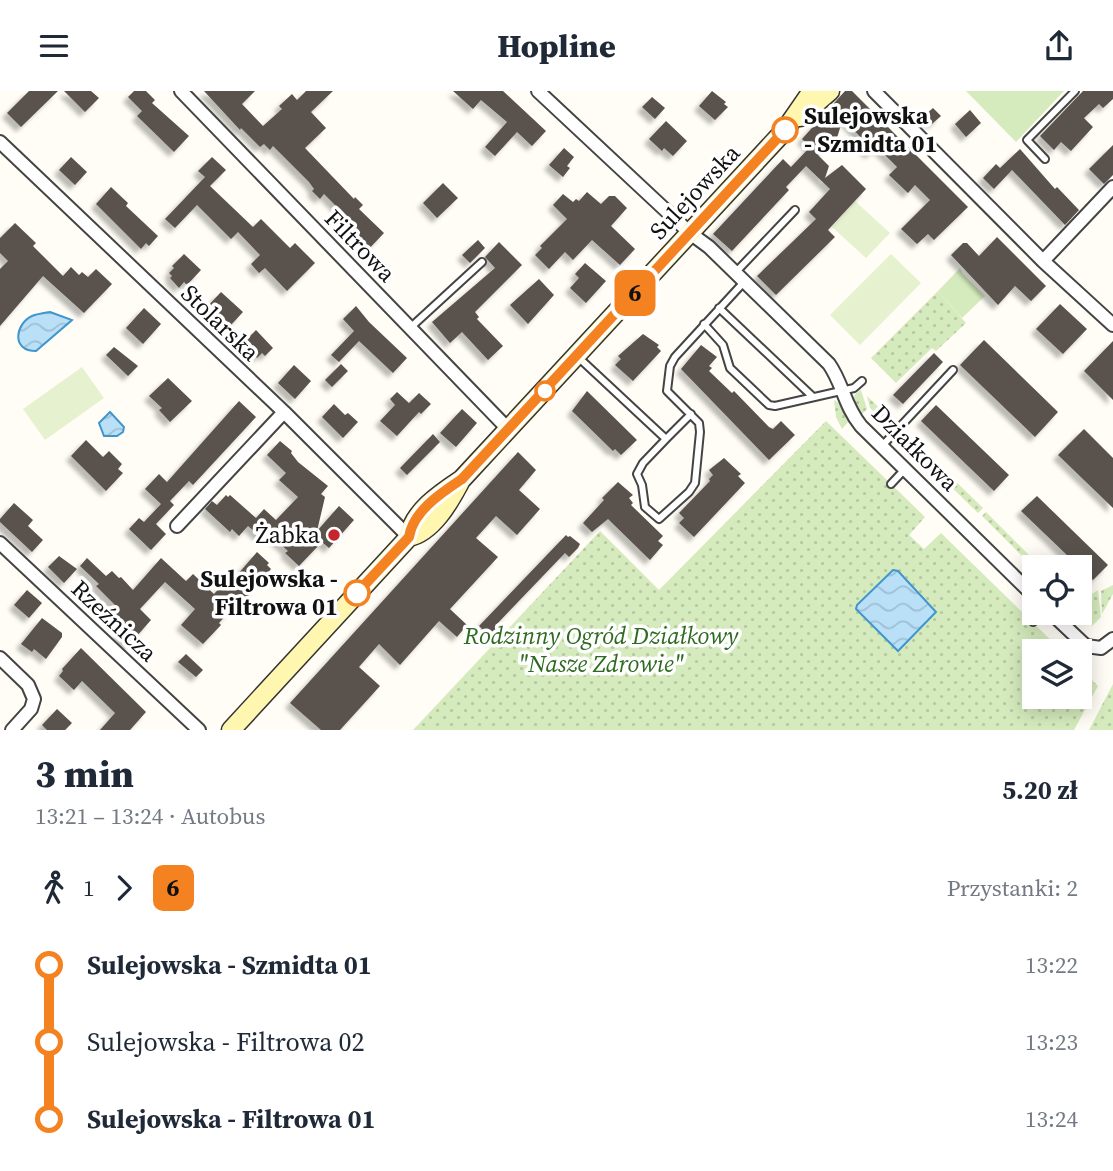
<!DOCTYPE html>
<html lang="pl">
<head>
<meta charset="utf-8">
<style>
  body { margin:0; font-family:"Source Serif 4",serif; background:#f6f6f7; color:#1f2937; height:100vh; display:flex; flex-direction:column; font-size:26px; white-space:nowrap }
  * { box-sizing:border-box; margin:0 }
  p { font-size:23px; color:#747a83 }
  .icon { flex:none; width:38px; height:38px; fill:none; stroke:currentColor; stroke-width:2; stroke-linecap:round; stroke-linejoin:round }
  .map { position:relative; height:639px; overflow:hidden }
  .sheet { display:flex; flex-direction:column; background:#fff; flex:1 }
  .sheet>* { flex:none }
  .badge { padding:0 14px; border-radius:10px; font-size:24px; line-height:46px }
  .buttons { position:absolute; left:1022px; top:464px; display:grid; gap:14px }
  .buttons a { display:grid; place-items:center; width:70px; height:70px; border-radius:0px; background:#fff; box-shadow:0 4px 18px #0003; font-size:35px }
  .map>.badge { position:absolute; translate:-50% -50%; box-shadow:0 0 0 4px #fff }
  .legs { display:flex; align-items:center; gap:10px; height:77px; padding:0 35px; font-size:23px }
  .legs p { margin-inline-start:auto }
  .headline { display:flex; align-items:center; justify-content:space-between; height:119px; padding:0 35px }
  h1 { font-size:38px; font-weight:800; line-height:52px }
  ul { padding:0 35px; list-style:none }
  li { display:flex; align-items:center; gap:24px; height:77px; font-size:26px }
  li i { display:grid; place-items:center; width:10px; height:100%; margin:0 9px; background:currentColor }
  li i::after { content:''; width:18px; height:18px; margin:-9px; border:5px solid; border-radius:50%; background:#fff }
  li p { margin-inline-start:auto }
  li:first-child i { background:linear-gradient(#0000 50%,currentColor 0) }
  li:last-child i { background:linear-gradient(currentColor 50%,#0000 0) }
  header { display:flex; justify-content:space-between; align-items:center; height:91px; padding:0 35px; background:#fff; font-size:32px; font-weight:800 }
  .map>svg:first-child { display:block }
  .grass { fill:url(#grass-dots) }
  .park { fill:#d5ebbd }
  .pitch { fill:#e6f2cf }
  .water { fill:url(#water-waves); stroke:#3f96cf; stroke-width:2 }
  .building { fill:#5a524d; filter:url(#shadow) }
  .lines { fill:none; stroke-linecap:round; stroke-linejoin:round }
  .lane-casing { stroke:#444; stroke-width:10 }
  .street-casing { stroke:#444; stroke-width:16 }
  .secondary-casing { stroke:#333; stroke-width:21 }
  .lane { stroke:#fff; stroke-width:6 }
  .street { stroke:#fff; stroke-width:12 }
  .secondary { stroke:#fff6b0; stroke-width:18 }
  .line-1-casing { stroke:#fff; stroke-width:16 }
  .line-1 { stroke:#f58220; stroke-width:10 }
  .stop-1-dot { fill:#fff; stroke:#f58220; stroke-width:3.5 }
  .poi-dot { fill:#c4262e; stroke:#fff; stroke-width:2.5 }
  .labels { text-anchor:middle; stroke-width:7; stroke-linejoin:round; paint-order:stroke }
  .stop-label { font-size:24px; font-weight:bold; fill:#111; stroke:#fff; text-anchor:start }
  .street-label { font-size:24px; fill:#111; stroke:#fff }
  .poi-label { font-size:24px; fill:#111; stroke:#fff; text-anchor:end }
  .park-label { font-size:24px; font-style:italic; fill:#2f6b1f; stroke:#fff }
</style>
</head>
<body>
<header><svg class="icon" aria-label="menu" viewBox="0 0 24 24"><path d="M4 6h16M4 12h16M4 18h16"/></svg>Hopline<svg class="icon" aria-label="share" viewBox="0 0 24 24"><path d="M12 15V3M7 8l5-5 5 5M5 13v7h14v-7"/></svg></header>
<div class="map">
<svg width="1113" height="639" viewBox="0 0 1113 639">
  <defs>
    <pattern id="grass-dots" width="8" height="8" patternUnits="userSpaceOnUse" patternTransform="scale(1.75)"><rect width="8" height="8" fill="#d5ebbd"/><path d="M2 2h.1M6 6h.1" fill="none" stroke="#b6c8a1" stroke-width="1.8" stroke-linecap="round"/></pattern>
    <pattern id="water-waves" width="16" height="10" patternUnits="userSpaceOnUse" patternTransform="scale(1.75)"><rect width="16" height="10" fill="#b9e0f7"/><path d="M0 5q4-4 8 0t8 0" fill="none" stroke="#9ebfd3"/></pattern>
    <filter id="shadow"><feDropShadow dx="-5" dy="5" stdDeviation="2" flood-color="#0004"/></filter>
  </defs>
  <rect width="100%" height="100%" fill="#fffdf5"/>
  <!-- grass -->
  <path class="grass" d="M938,200L966,232L936,260L932,257L896,292L871,267Z
    M861,299L867,318L860,325L853,310L855,303Z
    M867,305L898,335L894,339L870,317Z
    M834,309L839,312L849,330L842,338L836,326Z
    M826,330L925,426L909,444L924,458L941,442L1062,560H1034V606H1080V577L1098,595L1074,639H413L600,440L659,499Z
    M903,339L983,417L978,422L898,344Z
    M986,421L1041,476L1034,477L982,425Z
    M1113,494V503L1102,523L1101,500Z
    M1098,499L1101,526L1092,535L1078,522H1080V505L1092,503Z
    M1113,593V639H1089Z"/>
  <!-- park -->
  <path class="park" d="M966,0H1064L1016,51Z
    M960,177L963,183L985,205L962,227L938,200Z"/>
  <!-- pitch -->
  <path class="pitch" d="M855,110L890,142L866,167L832,136Z
    M891,163L921,192L860,254L830,224Z
    M82,276L104,307L45,349L23,318Z"/>
  <!-- water -->
  <path class="water" d="M50,221L72,229L36,260C11,260 15,233 32,225C37,223 44,222 50,221Z
    M110,321L124,336L123,341L117,345H104L99,332Z
    M893,479L898,480L936,521L898,560L856,518L857,514Z"/>
  <!-- building -->
  <path class="building" d="M29,0H58L21,36L7,22Z
    M64,0H91L99,7L85,21Z
    M134,0H146L155,9L152,12L189,45L174,61L137,25L142,20L128,6Z
    M204,0H255L242,13L263,35L282,18L279,15L292,3L297,9L306,0H333L311,21L326,37L305,57L354,108L355,106L363,114L359,118L384,142L366,161L358,154L362,150L354,143L356,141L338,123L341,120L324,103L320,108L312,100L314,98L309,91L273,55L270,59L264,53L260,56L241,37L240,39Z
    M453,0H503L546,40L532,55L517,41L495,65L485,56L507,31L481,9L473,18Z
    M712,0L726,11L724,13L728,16L715,29L699,15Z
    M845,0H852L968,116L934,149L928,143L917,153L901,138L930,109L915,94L908,102L889,84L897,76L877,56L870,63L859,53L863,49L843,27L837,47L818,64L829,75L825,87L842,74L866,98L828,139L835,146L776,204L757,185L816,128L809,121L830,98L806,75L786,96L789,99L732,160L713,143L783,68L791,76L810,56L802,48Z
    M1083,0H1113V8L1103,17L1099,13L1084,27L1093,36L1071,60L1061,51L1054,59L1040,45Z
    M652,6L665,17L655,28L642,16Z
    M933,17L941,25L932,33L924,25Z
    M970,19L981,32L966,46L955,33Z
    M666,30L687,50L673,65L664,57L662,60L649,48Z
    M1113,54V84L1104,93L1089,78Z
    M564,57L574,66L567,75L570,77L563,86L549,74Z
    M1020,58L1055,98L1057,96L1079,119L1065,134L1012,79L994,98L983,87L996,73L1000,77Z
    M71,66L87,81L75,94L59,79Z
    M212,66L226,79L210,95L253,136L261,128L290,157L295,152L315,172L287,200L265,177L259,182L251,173L260,164L238,141L231,148L197,114L175,137L165,128L205,86L198,80Z
    M443,92L458,107L437,127L423,112Z
    M111,96L128,112L126,115L158,145L149,155L146,152L141,158L96,113Z
    M587,101L601,113L609,105H615L627,117L611,135L635,158L620,174L592,149L573,169L565,161L549,178L535,164L542,157L540,155L567,128L553,114L563,103L573,111L576,108L579,110Z
    M15,132L36,152L33,155L63,185L71,176L79,184L82,181L88,186L96,178L112,193L84,222L43,185L0,235V178L8,170L0,162V147Z
    M997,146L1046,195L1031,210L1015,195L998,214L951,164L963,152H967L979,165Z
    M478,149L485,157L470,172L462,164Z
    M499,151L522,174L475,221L479,226L477,228L503,255L488,269L462,241L450,252L432,231L495,177L485,166Z
    M184,163L201,179L187,194L184,191L179,197L170,187L172,185L169,182L174,177L172,175Z
    M585,172L606,190L586,212L570,197L579,187L575,183Z
    M539,188L554,204L528,233L510,214Z
    M221,201L243,221L231,234L221,225L217,229L205,218Z
    M1060,213L1087,238L1063,263L1036,238Z
    M356,215L369,231L407,267L393,282L359,250L339,271L331,264L354,240L343,228Z
    M144,217L161,233L143,253L126,237Z
    M256,239L273,257L265,265L262,262L257,267L243,252Z
    M643,243L659,254L657,256L661,260L633,290L615,274L621,268L618,265Z
    M984,249L1058,321L1035,346L960,274Z
    M1113,250V309L1084,280Z
    M701,254L717,266L709,275L712,277L709,280L732,302L734,300L769,336L773,338L781,330L795,344L769,369L681,278Z
    M114,256L138,275L128,285L106,264Z
    M934,262L943,271L903,313L893,304Z
    M341,273L348,280L332,296L325,289Z
    M294,274L311,290L295,308L278,292Z
    M168,287L192,310L170,331L159,319L162,317L149,305Z
    M587,300L637,349L621,364L615,358L613,360L572,320Z
    M397,301L409,312L419,302L431,313L421,323L419,321L397,345L380,330L395,314L390,308Z
    M239,310L256,326L193,394L189,390L170,410L174,414L156,433L166,443L151,459L129,438L139,427L144,431L161,413L145,398L159,383L167,391Z
    M334,313L345,324L348,322L358,331L343,347L322,326Z
    M936,314L1009,384L994,400L921,330Z
    M462,318L477,332L456,356L440,342Z
    M1084,338L1113,367V417L1058,364Z
    M433,343L440,351L407,384L400,377Z
    M86,349L103,366L109,360L122,373L118,378L123,382L106,400L71,365Z
    M280,350L292,360L291,362L298,371L328,395L321,403L325,406L317,440L339,415L354,429L329,457L322,451L299,475L285,462L288,460L268,442L263,448L248,435L239,445L232,438L230,441L205,418L212,410L217,414L226,404L228,406L230,404L256,427L264,418L276,429L298,406L279,389L286,382L267,364Z
    M518,361L536,379L519,399L540,418L517,444L496,425L476,447L498,466L450,518L467,534L457,546L439,530L400,574L379,553L359,576L380,595L340,639H321L290,612Z
    M724,367L741,383L738,385L745,392L694,446L679,432L684,427L679,422L710,390L709,388L713,384L709,379Z
    M618,391L633,404L629,407L633,412L631,414L663,445L658,450L663,454L650,469L608,428L592,441L583,432L604,409L602,407Z
    M1037,405L1108,474L1093,489L1021,420Z
    M14,412L33,429L28,435L43,449L32,461L0,431V428Z
    M566,444L568,446L570,445L580,453L578,457L569,466L565,462L496,534L502,540L494,549L479,535Z
    M257,461L269,472L267,474L271,478L238,517L235,514L219,532L221,534L203,553L181,534L195,518L165,491L140,518L151,529L129,554L118,543L122,540L109,527L118,517L96,495L99,493L80,475L87,467L106,485L112,480L119,487L121,486L133,499L161,467L186,490L193,483L214,503L228,488L231,491Z
    M59,465L77,478L64,492L48,476Z
    M27,499L42,512L29,527L14,514Z
    M42,527L62,542V546L46,568L34,558L32,561L21,553Z
    M81,557L146,621L130,639H100L115,622L82,590L74,599L59,585L63,580L62,578Z
    M186,563L203,579L196,586L178,571Z
    M57,618L72,632L65,639H47L42,634Z"/>
  <g class="lines">
    <!-- lane casing -->
    <g class="lane-casing">
      <path id="lane" d="M1045,68L1027,49L1075,0
        M735,182L795,119
        M719,217L813,306
        M704,233L723,254L730,277L769,314L775,315L854,297L862,290
        M410,237L482,171
        M578,266L666,348L691,323
        M666,348L643,372L637,383L642,394L645,416L659,428L689,401L695,392L700,341L699,332L667,300L670,275L675,266L744,191
        M882,355L953,279
        M891,393L905,378
        M1033,531L1043,522"/>
    </g>
    <!-- street casing -->
    <g class="street-casing">
      <path id="street" d="M181,0L508,338
        M538,0L690,142L709,156L829,273C843,293 844,314 861,335L1034,505
        M874,0L1043,170L1113,234
        M0,51L284,321L409,446
        M1043,170L1113,96
        M177,435L284,321
        M0,452L199,639
        M1051,522L1086,555L1101,557L1113,548
        M0,567L28,594L34,608L31,618L12,639"/>
    </g>
    <!-- secondary casing -->
    <g class="secondary-casing">
      <path id="secondary" d="M800,26L830,0
        M409,446C432,441 449,412 460,391
        M231,639L409,446C413,420 441,402 462,388L785,39L812,0"/>
    </g>
    <!-- lane -->
    <use href="#lane" class="lane"/>
    <!-- street -->
    <use href="#street" class="street"/>
    <!-- secondary -->
    <use href="#secondary" class="secondary"/>
  </g>
  <g class="lines">
    <!-- line-1 casing -->
    <g class="line-1-casing">
      <path id="line-1" d="M357,502L409,446C413,420 441,402 462,388L785,39"/>
    </g>
    <!-- line-1 -->
    <use href="#line-1" class="line-1"/>
  </g>
  <!-- markers -->
  <g class="stop-1-dot">
    <circle cx="785" cy="39" r="12"/>
    <circle cx="545" cy="300" r="9"/>
    <circle cx="357" cy="502" r="12"/>
  </g>
  <circle class="poi-dot" cx="334" cy="444" r="7"/>
  <g class="labels">
    <!-- stop labels -->
    <g class="stop-label">
      <text x="804" y="33">Sulejowska<tspan x="804" dy="28">- Szmidta 01</tspan></text>
      <text x="338" y="496" text-anchor="end">Sulejowska -<tspan x="338" dy="28">Filtrowa 01</tspan></text>
    </g>
    <!-- street labels -->
    <g class="street-label">
      <text transform="translate(695 101) rotate(-47)" y="8">Sulejowska</text>
      <text transform="translate(360 155) rotate(46)" y="8">Filtrowa</text>
      <text transform="translate(220 232) rotate(44)" y="8">Stolarska</text>
      <text transform="translate(915 357) rotate(45)" y="8">Działkowa</text>
      <text transform="translate(114 530) rotate(43)" y="8">Rzeźnicza</text>
    </g>
    <!-- poi labels -->
    <g class="poi-label">
      <text x="320" y="452">Żabka</text>
    </g>
    <!-- park labels -->
    <g class="park-label">
      <text x="601" y="553">Rodzinny Ogród Działkowy<tspan x="601" dy="28">"Nasze Zdrowie"</tspan></text>
    </g>
  </g>
</svg>
<div class="buttons">
<a><svg class="icon" aria-label="locate" viewBox="0 0 24 24"><circle cx="12" cy="12" r="6"/><path d="M12 2v4M12 18v4M2 12h4M18 12h4"/></svg></a>
<a><svg class="icon" aria-label="layers" viewBox="0 0 24 24"><path d="M12 4l9 5-9 5-9-5zM3 14l9 5 9-5"/></svg></a>
</div>
<b class="badge" style="left:635px;top:202px;background:#f58220;color:#111">6</b>
</div>
<section class="sheet">
<div class="headline"><div><h1>3 min</h1><p>13:21 – 13:24 · Autobus</p></div><b>5.20 zł</b></div>
<div class="legs"><svg class="icon" aria-label="walk" viewBox="0 0 24 24"><circle cx="13" cy="4" r="2"/><path d="M13 8l-2 6 4 7M11 14l-3 7M7 12l3-4h3l4 4"/></svg>1<svg class="icon" aria-label="forward" viewBox="0 0 24 24"><path d="M9 5l7 7-7 7"/></svg><b class="badge" style="background:#f58220;color:#111">6</b><p>Przystanki: 2</p></div>
<ul>
<li><i style="color:#f58220"></i><b>Sulejowska - Szmidta 01</b><p>13:22</p></li>
<li><i style="color:#f58220"></i><span>Sulejowska - Filtrowa 02</span><p>13:23</p></li>
<li><i style="color:#f58220"></i><b>Sulejowska - Filtrowa 01</b><p>13:24</p></li>
</ul>
</section>
</body>
</html>
